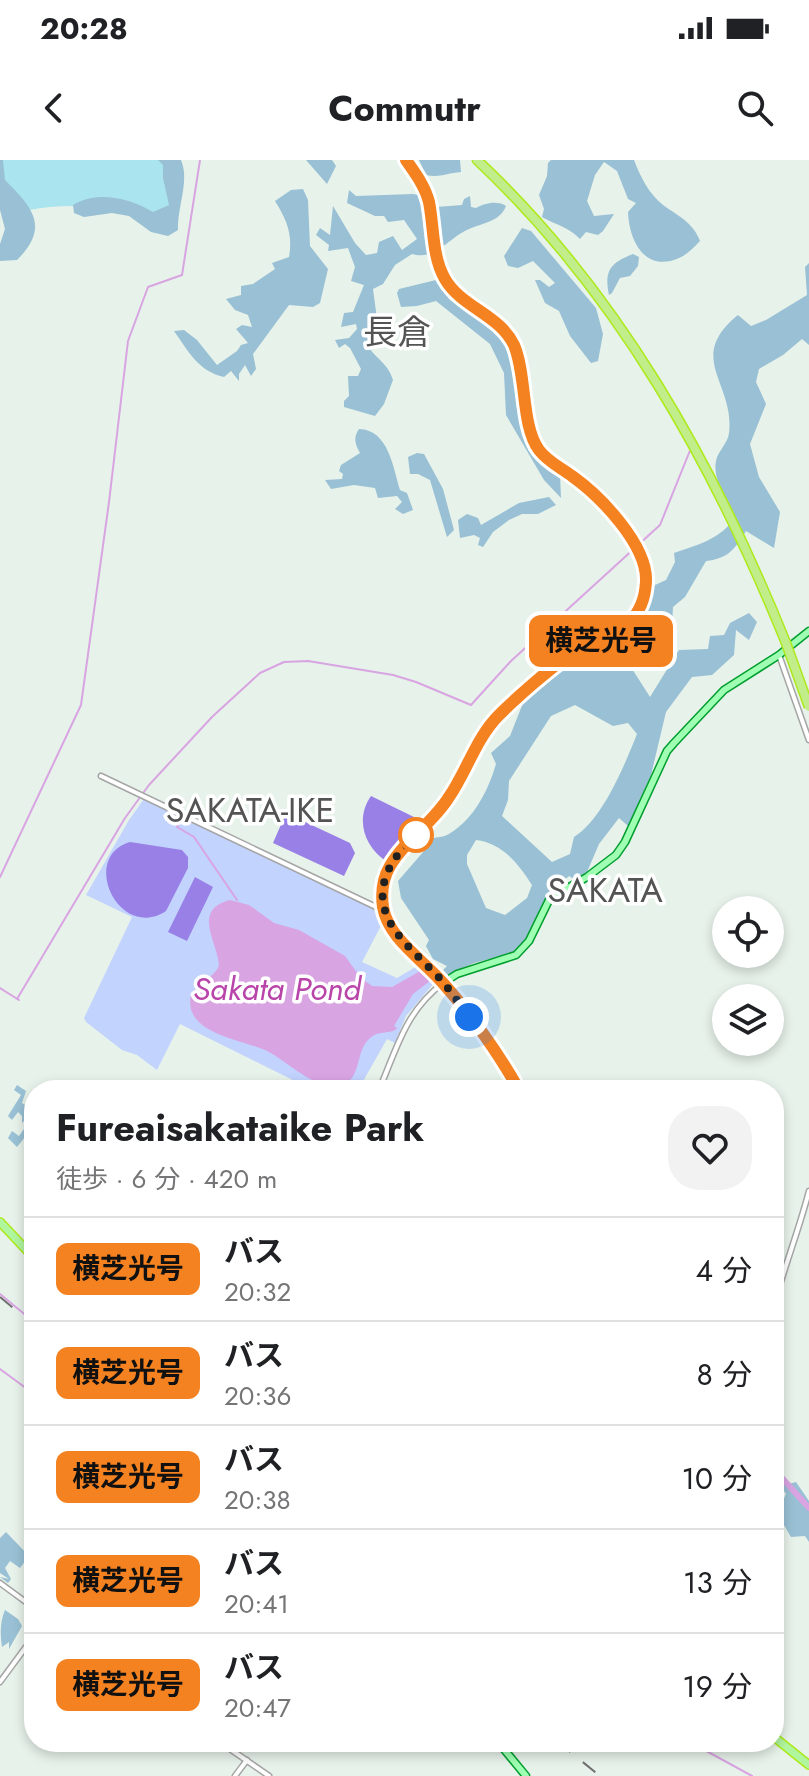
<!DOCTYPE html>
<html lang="ja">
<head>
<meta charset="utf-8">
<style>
  body { margin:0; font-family:Jost,"Noto Sans JP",sans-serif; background:#f2f2f2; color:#202124; height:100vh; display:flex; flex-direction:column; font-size:30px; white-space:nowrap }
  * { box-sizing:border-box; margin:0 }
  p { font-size:26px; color:#757577 }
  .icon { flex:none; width:44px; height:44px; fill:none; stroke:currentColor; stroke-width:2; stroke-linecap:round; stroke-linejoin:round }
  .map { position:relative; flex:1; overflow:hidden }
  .details { position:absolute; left:24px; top:920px; width:760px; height:672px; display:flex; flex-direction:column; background:#fff; border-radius:32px; box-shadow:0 4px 12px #0003 }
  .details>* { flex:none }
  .badge { padding:0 16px; border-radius:12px; font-size:28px; line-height:52px }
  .controls { position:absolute; left:712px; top:736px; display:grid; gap:16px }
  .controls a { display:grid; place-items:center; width:72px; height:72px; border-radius:50%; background:#fff; box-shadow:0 4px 12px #0003; font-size:40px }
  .you { position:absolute; width:40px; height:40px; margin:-20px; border:6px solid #fff; border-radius:50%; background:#1a73e8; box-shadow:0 0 0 12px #1a73e833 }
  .map>.badge { position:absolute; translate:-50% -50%; box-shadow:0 0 0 4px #fff }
  .round { display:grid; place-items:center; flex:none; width:84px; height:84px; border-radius:32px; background:#f2f2f2 }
  .head { display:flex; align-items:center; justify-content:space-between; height:136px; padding:0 32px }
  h1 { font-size:38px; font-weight:700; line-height:60px }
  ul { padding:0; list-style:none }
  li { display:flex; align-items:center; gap:24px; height:104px; padding:0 32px; border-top:2px solid #e0e0e0 }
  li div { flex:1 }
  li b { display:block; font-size:30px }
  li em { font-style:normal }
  li .badge { min-width:88px; font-weight:700; text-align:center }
  .status { display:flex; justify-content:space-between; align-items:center; height:56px; padding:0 40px; background:#fff; direction:ltr }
  .status svg { height:22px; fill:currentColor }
  header { display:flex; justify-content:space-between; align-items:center; height:104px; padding:0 32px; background:#fff; font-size:36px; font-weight:700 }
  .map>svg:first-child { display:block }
  .grass { fill:#aae5ef }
  .forest { fill:#99c0d4; fill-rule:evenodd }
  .park { fill:#c2d3fe }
  .pitch { fill:#9980e6 }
  .water { fill:#d9a4e2 }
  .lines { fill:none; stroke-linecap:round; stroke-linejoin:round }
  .stream { stroke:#d9a4e2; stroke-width:2 }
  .river { stroke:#d9a4e2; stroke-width:6 }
  .tertiary-casing { stroke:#a5a5a5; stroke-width:7 }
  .primary-casing { stroke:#009e2f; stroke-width:9 }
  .trunk-casing { stroke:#aee91b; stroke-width:10 }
  .motorway-casing { stroke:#aee91b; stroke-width:11 }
  .tertiary { stroke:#fff; stroke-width:4 }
  .primary { stroke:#9fffb2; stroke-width:6 }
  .trunk { stroke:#b0f69e; stroke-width:7 }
  .motorway { stroke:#c1ee8a; stroke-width:8 }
  .rail { stroke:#6f6f6f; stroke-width:2; stroke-dasharray:16 16; stroke-linecap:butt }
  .motorway-bridge-casing { stroke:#aee91b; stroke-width:11; stroke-linecap:butt }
  .motorway-bridge { stroke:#c1ee8a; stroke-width:8 }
  .line-casing { stroke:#fff; stroke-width:18 }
  .line { stroke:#f58220; stroke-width:12 }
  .walk { stroke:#212121; stroke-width:8; stroke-dasharray:0 14.4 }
  .stop-dot { fill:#fff; stroke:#f58220; stroke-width:4 }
  .labels { text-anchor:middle; stroke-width:7; stroke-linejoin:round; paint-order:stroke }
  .water-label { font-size:32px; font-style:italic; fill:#b944aa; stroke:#fff }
  .quarter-label { font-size:34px; fill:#545454; stroke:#fff }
</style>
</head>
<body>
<div class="status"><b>20:28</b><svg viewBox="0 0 49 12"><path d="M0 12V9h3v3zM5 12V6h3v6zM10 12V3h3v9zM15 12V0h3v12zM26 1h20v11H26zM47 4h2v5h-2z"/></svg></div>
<header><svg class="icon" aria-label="back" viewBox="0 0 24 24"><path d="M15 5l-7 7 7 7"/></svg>Commutr<svg class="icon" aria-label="search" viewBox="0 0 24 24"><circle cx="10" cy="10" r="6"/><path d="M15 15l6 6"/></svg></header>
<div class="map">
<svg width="809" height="1616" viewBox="0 0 809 1616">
  <rect width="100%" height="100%" fill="#e7f2ea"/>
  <!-- grass -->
  <path class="grass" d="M0,0H166L173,34L164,59C116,49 77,41 29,50L0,19Z"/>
  <!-- forest -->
  <path class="forest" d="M0,0H3L5,20C33,48 50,67 17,100L0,101V84L5,69L0,50Z
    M158,0H181C190,21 177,47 178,70L168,76L151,72L129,56L112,53L84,57L74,53L73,45C97,30 130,38 153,52L169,45L163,18V5Z
    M306,0H332L336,6L327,24Z
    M419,0H460L461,12C447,13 439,18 426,15Z
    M551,0H634C640,16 649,34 663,45C678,56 693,62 700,81C694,87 687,95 679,98C645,113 629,81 628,52L636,43L628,39L617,11L604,2L595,15L587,41L594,56L614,54L603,71L598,75L586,72L580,79C569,67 556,65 542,57L544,49L539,35L547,16L548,3Z
    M303,29L308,40L310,86L328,109L320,143L313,147L289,145L253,194L256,209L251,216L245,205L239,214V221L231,211L224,217C198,211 189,192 174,171L184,170L197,180L217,205L237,191L241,185L248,183L236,169L242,165L252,167L248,155L235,150L226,139L241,135V126L253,124L275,109L272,103L289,97C293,75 287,60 275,41L291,30Z
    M349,30L356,36L413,34L423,36L437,47L462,45L464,39L470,36L471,47L476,48C484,43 498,40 506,46C500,62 482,63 469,69C449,77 436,101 412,94L395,105L383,124L373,129L377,159L391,176L389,182L381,185L373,182L367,185C376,199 388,203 393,220L384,244L375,256L344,247V241L349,236L348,216H358L361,209L350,188L345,184L339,188L335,180L349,178L357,169L356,164L341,167L344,153L353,152L364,125L351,121L355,107L348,88L328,91L329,85L316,75L320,68L330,75L333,46L355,83L366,95L377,93L379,82L393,76L402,90L417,79L404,60L388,62L384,56H375L347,43Z
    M522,68L531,71L596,148L603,174L598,201L591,203L570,176L559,151L545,143L535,120H540L549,127L555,123L533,101L518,108L508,106L504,96Z
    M633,94L639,97L638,106L630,116L620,118L612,133L609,135C604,111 610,103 633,94Z
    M809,103V185L802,179L783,195L759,209L756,222L766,244L750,284L759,317L780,352L774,388L746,371C734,390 729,398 706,401L685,437L673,447L672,465L648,475L629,504L650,537L679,490L708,489L710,476L724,475L730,463L749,453L757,462L749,480L736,470L734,495L712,515L692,517L666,552L651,615L628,666L619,658L599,684L587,712L574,719L569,716L547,736L527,779L513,793L474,803L445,816L440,813L447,806L433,799L426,786L429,780L401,738L398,721L424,691L417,681C427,677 441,679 449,674C474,659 488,631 496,604L491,593L510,576L523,543L566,508L584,502L639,459L655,425L666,420L675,402L674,393C698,385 720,379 735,358C728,341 712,320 716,301C718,291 728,283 729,273C735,223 685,198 738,155L751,166L766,160L807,135L805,107ZM575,545L613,566L628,563L637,574C624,606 603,659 574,677L570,694L552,702L502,656L508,640L509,621L551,556ZM476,680C502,683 518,703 532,725L527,738L505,755L486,748L467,704V695Z
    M436,120L450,140L491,164L505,176L515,197L522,242L544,303L560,314L561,338L544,320L506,255L504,213L490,184L436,141L417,146L401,147L397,133L399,129Z
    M359,269C389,270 393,308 400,330L407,333L413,350L403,354L395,349L402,342L397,336L378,338L375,328L354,325L331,329L325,320L342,319L343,314L339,311L341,305L360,293C355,284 353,278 359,269Z
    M417,293L424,294L443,329L454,370L447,377L430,320L418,314H410L408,297Z
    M549,337L556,345L538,354H522L509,360L493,372L483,387L478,385L480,378L474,375L460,378L458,360L467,354L478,358L481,365L519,343Z
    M17,925L26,931L22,943L34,951V973L29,972L17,987L8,978L12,971L19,976L29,962L26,959L22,963V956L18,952L12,960L8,956L21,935L14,930Z
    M796,1322L809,1341V1382L805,1376L791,1377L781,1360L774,1366V1350L777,1354L786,1334L781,1326Z
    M6,1372L29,1396L20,1408L10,1401L5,1408L11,1419L8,1423L0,1417L9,1419L0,1413V1378Z
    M5,1450L18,1459L22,1466L9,1489V1482L2,1487C0,1474 0,1462 5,1450Z"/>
  <!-- park -->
  <path class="park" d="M144,639L380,752L383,762L362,802L397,818L419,805L433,818V824L406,856L395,883L387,879L358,930H313L180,864L157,910L137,895L122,890L86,862L84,858L132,757L86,735L129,660Z"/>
  <!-- pitch -->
  <path class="pitch" d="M371,636L416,658L418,662L386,701C364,686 355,659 371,636Z
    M286,653L350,683L355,693L344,716L273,683Z
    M130,682L182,690L188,697V708L166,751C119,782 79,697 130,682Z
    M195,717L213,727L187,781L168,772Z"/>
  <!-- water -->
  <path class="water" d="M230,740L249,745L274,763L299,770L345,796L361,818L372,826L392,827L422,810L430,821L413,834L394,866L397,868L395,870C388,874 378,870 369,879C355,892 362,918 342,925C317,933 285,899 265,890C244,881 198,875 191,849C185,825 211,823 219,806C218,782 191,750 230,740Z"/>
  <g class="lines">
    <!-- stream -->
    <path class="stream" d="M181,658L177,667L194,677L237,740
      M0,717L81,545L109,342L128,181L148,127L182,115L200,0
      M0,828L19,840
      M17,839L125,658L149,625L212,557L260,513L284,502L308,501L393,515L416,522L471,545L511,501L660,365L691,288
      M0,1134L34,1162
      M0,1209L34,1234
      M690,1582L752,1616"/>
    <!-- river -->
    <path class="river" d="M774,1309L809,1348"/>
    <!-- tertiary casing -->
    <g class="tertiary-casing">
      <path id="tertiary" d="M779,495L809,580
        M101,616L376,747L383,746
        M379,930C397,888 405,852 443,823C410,789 356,748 396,697C411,678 430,662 445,643C462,621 471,593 487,570C505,542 538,521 563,500C594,474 643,477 646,422C648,386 601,336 572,316C561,308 548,302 539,290C520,265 527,217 514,186C500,155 461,147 445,119C432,97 434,67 429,42C425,26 415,13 406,0
        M774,1146C784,1107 799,1070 809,1031
        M0,1423L34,1448
        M0,1522L34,1476
        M220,1582L269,1616
        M235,1616L247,1600"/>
    </g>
    <!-- primary casing -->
    <g class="primary-casing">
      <path id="primary" d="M519,930L500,898L443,823L457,814L516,795L529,781L550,738L587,717L616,695L625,682L667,591L674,583L724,530L779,495L809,471
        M498,1582L526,1616"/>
    </g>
    <!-- trunk casing -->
    <g class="trunk-casing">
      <path id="trunk" d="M0,1062L34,1098
        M774,1577L809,1605"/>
    </g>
    <!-- motorway casing -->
    <g class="motorway-casing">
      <path id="motorway" d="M477,0C618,132 714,305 786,483"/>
    </g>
    <!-- tertiary -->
    <use href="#tertiary" class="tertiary"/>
    <!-- primary -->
    <use href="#primary" class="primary"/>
    <!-- trunk -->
    <use href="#trunk" class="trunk"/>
    <!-- motorway -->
    <use href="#motorway" class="motorway"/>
    <!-- rail -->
    <path class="rail" d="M0,1137L34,1165
      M558,1582L600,1616"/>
    <!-- motorway-bridge casing -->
    <g class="motorway-bridge-casing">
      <path id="motorway-bridge" d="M786,483L809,547"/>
    </g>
    <!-- motorway-bridge -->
    <use href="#motorway-bridge" class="motorway-bridge"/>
  </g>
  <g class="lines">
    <!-- line casing -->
    <g class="line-casing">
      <path id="line" d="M406,0C415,13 425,26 429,42C434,67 432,97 445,119C461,147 500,155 514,185C527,216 521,266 539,290C548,302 560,307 572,316C600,336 648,385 646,422C643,474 601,474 568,496C548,510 517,537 499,555C476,578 467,611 449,637C433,663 405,680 390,706C383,718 381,733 383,747C388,778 422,799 442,822C470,853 499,894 519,930"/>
    </g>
    <!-- line -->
    <use href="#line" class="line"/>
    <!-- walk -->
    <path class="walk" d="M416,675C407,686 395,695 389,709C365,759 414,789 443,822C452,833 460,845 469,857"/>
  </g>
  <!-- markers -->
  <circle class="stop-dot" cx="416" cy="675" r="16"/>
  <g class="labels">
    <!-- water labels -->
    <g class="water-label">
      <text x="277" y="840">Sakata Pond</text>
    </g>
    <!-- quarter labels -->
    <g class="quarter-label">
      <text x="397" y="184">長倉</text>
      <text x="250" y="662">SAKATA-IKE</text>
      <text x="605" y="742">SAKATA</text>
    </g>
  </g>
</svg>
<div class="controls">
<a><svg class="icon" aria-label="locate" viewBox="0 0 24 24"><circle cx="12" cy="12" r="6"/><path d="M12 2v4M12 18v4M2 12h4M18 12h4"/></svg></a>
<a><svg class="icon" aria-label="layers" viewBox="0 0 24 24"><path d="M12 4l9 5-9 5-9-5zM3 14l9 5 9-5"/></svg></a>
</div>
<div class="you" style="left:469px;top:857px"></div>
<b class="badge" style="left:601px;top:481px;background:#f58220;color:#111">横芝光号</b>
<section class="details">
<div class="head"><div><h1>Fureaisakataike Park</h1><p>徒歩 · 6 分 · 420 m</p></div><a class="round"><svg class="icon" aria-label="heart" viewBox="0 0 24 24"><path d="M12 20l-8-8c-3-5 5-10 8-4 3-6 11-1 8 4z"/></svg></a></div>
<ul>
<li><span class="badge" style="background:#f58220;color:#111">横芝光号</span><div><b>バス</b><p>20:32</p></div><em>4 分</em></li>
<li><span class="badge" style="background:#f58220;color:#111">横芝光号</span><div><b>バス</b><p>20:36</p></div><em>8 分</em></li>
<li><span class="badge" style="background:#f58220;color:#111">横芝光号</span><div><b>バス</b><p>20:38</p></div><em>10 分</em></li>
<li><span class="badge" style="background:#f58220;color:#111">横芝光号</span><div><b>バス</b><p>20:41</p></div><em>13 分</em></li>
<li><span class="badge" style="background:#f58220;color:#111">横芝光号</span><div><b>バス</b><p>20:47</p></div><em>19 分</em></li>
</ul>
</section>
</div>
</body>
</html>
